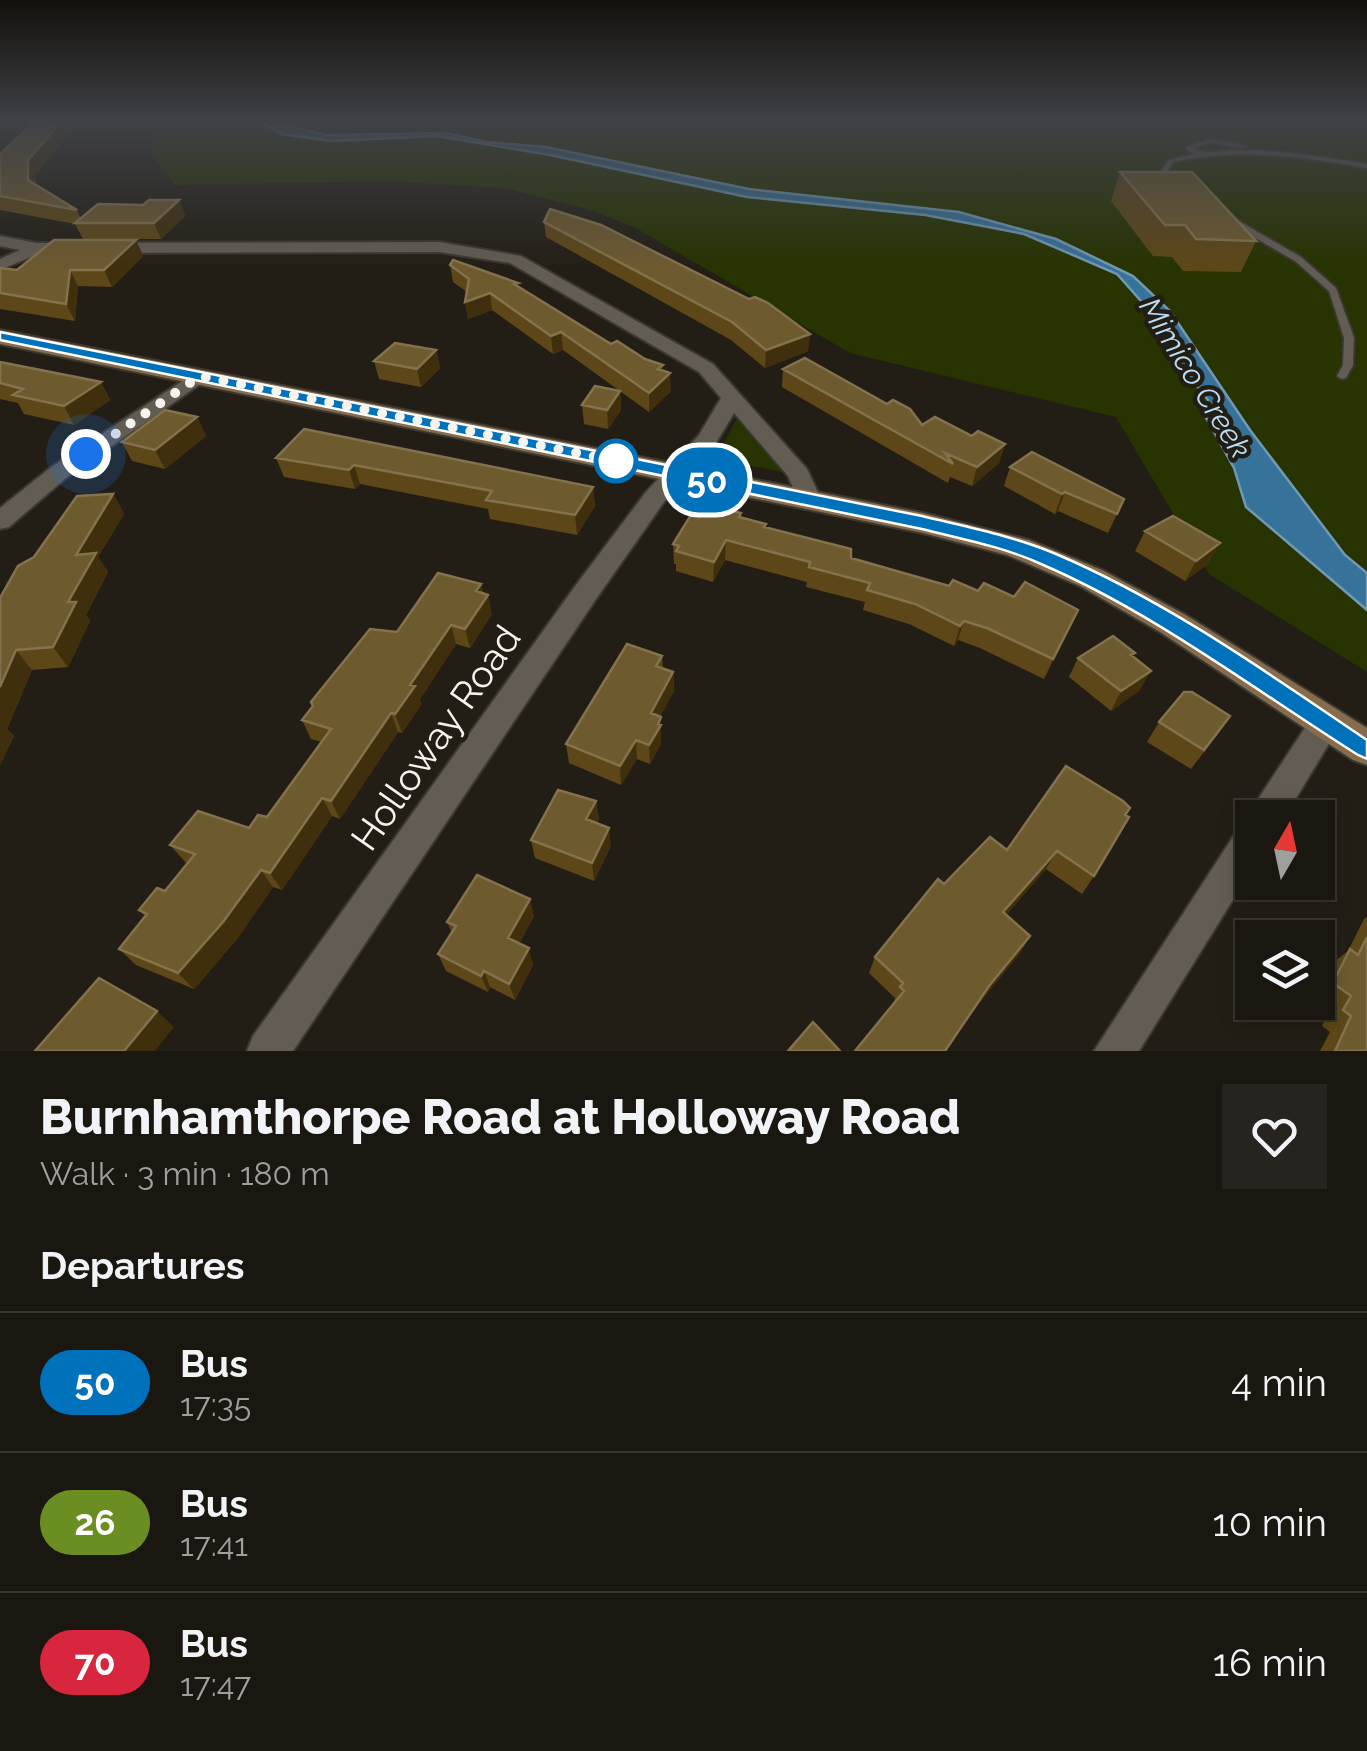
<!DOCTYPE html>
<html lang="en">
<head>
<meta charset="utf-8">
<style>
  body { margin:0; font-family:Raleway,sans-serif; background:#27231e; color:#f1f3f6; height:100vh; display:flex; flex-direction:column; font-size:38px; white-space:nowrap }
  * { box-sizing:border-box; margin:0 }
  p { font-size:32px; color:#9f9f9f }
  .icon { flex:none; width:55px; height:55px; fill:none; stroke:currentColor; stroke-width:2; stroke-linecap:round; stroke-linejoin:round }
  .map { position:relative; height:1051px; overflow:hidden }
  .panel { display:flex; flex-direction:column; background:#1a1610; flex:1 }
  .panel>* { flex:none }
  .badge { padding:0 20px; border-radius:32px; font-size:35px; line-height:65px }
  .needle { width:65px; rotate:9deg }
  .tools { position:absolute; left:1235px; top:800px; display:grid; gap:20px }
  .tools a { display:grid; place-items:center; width:100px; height:100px; border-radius:0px; background:#1a1610; box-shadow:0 5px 15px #0003,0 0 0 2px #383530; font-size:50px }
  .you { position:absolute; width:50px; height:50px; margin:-25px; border:8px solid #fff; border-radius:50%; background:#1a73e8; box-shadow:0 0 0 15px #1a73e833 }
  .map>.badge { position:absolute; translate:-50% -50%; box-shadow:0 0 0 5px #fff }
  h2 { padding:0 40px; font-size:38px; line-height:90px }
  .round { display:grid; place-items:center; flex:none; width:105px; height:105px; border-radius:0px; background:#27231e }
  .headline { display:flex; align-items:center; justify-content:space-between; height:170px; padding:0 40px }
  h1 { font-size:48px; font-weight:800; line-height:75px }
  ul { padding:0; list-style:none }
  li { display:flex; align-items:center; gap:30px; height:140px; padding:0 40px; border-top:2px solid #383530 }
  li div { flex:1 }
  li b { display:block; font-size:38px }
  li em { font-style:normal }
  li .badge { min-width:110px; font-weight:700; text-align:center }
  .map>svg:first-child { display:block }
  .green { fill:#273300 }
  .water { fill:#37729a; stroke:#7199b3; stroke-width:2.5 }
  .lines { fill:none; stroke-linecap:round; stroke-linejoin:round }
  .lane-casing { stroke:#3b3731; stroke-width:4 }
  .street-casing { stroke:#3b3731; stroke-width:4 }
  .secondary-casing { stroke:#3b3731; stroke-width:4 }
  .lane { fill:#625c52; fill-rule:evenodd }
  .street { fill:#625c52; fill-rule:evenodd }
  .secondary { fill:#846c4d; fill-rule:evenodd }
  .wall { fill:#5d4718 }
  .shaded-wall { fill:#3f2f0d }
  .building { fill:#6d5a2f; stroke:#83724d; stroke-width:2.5 }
  .line { fill:#0072bc; stroke:#fff; stroke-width:2.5 }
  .walk { stroke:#f7f4ee; stroke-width:10; stroke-dasharray:0 18 }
  .stop-dot { fill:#fff; stroke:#0072bc; stroke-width:5 }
  .labels { text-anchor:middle; stroke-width:9; stroke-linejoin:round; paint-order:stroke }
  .far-water-label { font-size:30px; font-style:italic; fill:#bbdbf2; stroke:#231e15 }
  .near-street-label { font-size:38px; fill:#f7f4ee; stroke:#231e15 }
</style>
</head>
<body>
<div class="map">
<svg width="1367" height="1051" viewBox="0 0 1367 1051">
  <rect width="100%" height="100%" fill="#231e15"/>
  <!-- green -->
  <path class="green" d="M149,122H1367V672L1209,574L1116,417L850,353L634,227L587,209L505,188L388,181L175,185L153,157Z
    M736,420H752L798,475L716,459Z"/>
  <!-- water -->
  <path class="water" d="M262,122H277L325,135L447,133L486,142L546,147L749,189L959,212L1056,239L1133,276L1170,311L1250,430L1345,555L1367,573V610L1246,507L1234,468L1205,416L1208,400L1172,355L1148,309L1117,274L1024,234L925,215L747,197L550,155L437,136L331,141L281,134Z"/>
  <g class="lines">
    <!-- lane casing -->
    <g class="lane-casing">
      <path id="lane" d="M1210,139L1248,146L1245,148L1210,143L1194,148C1205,155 1219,150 1232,150C1277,149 1322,157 1367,164V168C1302,157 1238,147 1173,162L1168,171L1180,182L1176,184L1161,171L1169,160L1194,154L1186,149V147Z
        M1226,217H1232L1301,257L1336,288L1354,338L1353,365L1346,378L1342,379L1337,376L1343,365L1344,338L1329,291L1295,261L1226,221Z"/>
    </g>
    <!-- street casing -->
    <g class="street-casing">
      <path id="street" d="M0,236L37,243L439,242L521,256L713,364L807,469L822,501L810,509L801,507L788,476L734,413L716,443L664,502L596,599L293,1051H247L253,1036L576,585L646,492L699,435L721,398L699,372L510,263L439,252L40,253L0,270V259L20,250L0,246Z
        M199,370L206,372V380L66,478L9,527L0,529V508L50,468Z
        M1325,710L1336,714L1341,723L1336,732L1284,818H1252V869L1139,1051H1094L1240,826L1250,822L1253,807L1314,714Z"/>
    </g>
    <!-- secondary casing -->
    <g class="secondary-casing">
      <path id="secondary" d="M0,330L923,513L1029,540L1102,570L1184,614L1367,728V765L1353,760L1160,632L1080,586L1007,555L923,533L0,344Z"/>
    </g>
    <!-- lane -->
    <use href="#lane" class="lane"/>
    <!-- street -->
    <use href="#street" class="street"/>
    <!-- secondary -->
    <use href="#secondary" class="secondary"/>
  </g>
  <!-- wall -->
  <path class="wall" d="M35,122H78L35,175L36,184L77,210L81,219L143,205L179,200L185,216L161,239H83L75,224L0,210V154Z
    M1120,172L1256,241L1241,272L1183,271L1172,257L1153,256L1111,201Z
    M544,222L810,334L808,351L765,368L731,340L546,237Z
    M136,240L143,256L112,287L78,286L75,321L0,309V268L17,270Z
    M450,265L518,283V287L611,344L663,370L671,391L649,412L563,350L553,354L492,310L468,319L465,302L467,292L453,282Z
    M436,350L440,368L421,387L379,379L374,361Z
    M0,362L101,382L110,400L74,425L24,414L18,403L0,399Z
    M783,369L887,404L922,425L1005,444L999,463L972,486L950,477L948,483L782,387Z
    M620,391L621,410L608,429L584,424L582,405Z
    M197,417L206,436L165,469L132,461L122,442Z
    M276,458L593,487L595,506L577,535L490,519L488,509L360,484L355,489L284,477Z
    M1010,467L1124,499L1108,533L1058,511L1055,514L1004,486Z
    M113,494L124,514L98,557L108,572L86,615L90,621L68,667L32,670L7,729L14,736L0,765V598L34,557Z
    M740,517L851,558L949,586L1014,597L1078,610L1044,679L980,648L958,640L954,646L909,624L863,610L865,602L806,587L807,582L725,560L713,582L676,571V564H674L673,544Z
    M1145,531L1209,563L1185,581L1135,551Z
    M481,584L483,593L492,614L470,648L456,644L420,699L421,705L402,733L398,732L340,819L332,816L282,890L273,887L237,939L194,989L136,965L119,949L145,916L139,910L165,891L187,864L170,845L249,828L267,817L322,742L311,739L302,720L397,632Z
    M662,656L663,668L673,672L674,691L660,716L661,744L650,764L637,759L621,785L569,763L566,744Z
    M1133,656L1140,690L1111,711L1069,677L1078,658Z
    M1159,722L1217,735L1191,769L1147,742Z
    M596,801L599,820L597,823L611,846L594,881L535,858L531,840Z
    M1130,808L1094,876L1082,894L1046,869L1006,915L1030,936L1020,953L980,1002L894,1004L895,998L869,973L875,957L944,884L1007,850Z
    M534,916L519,944L533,965L515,1000L490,987L488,992L446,971L438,954L452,933L447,922Z
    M1367,917V1051H1320L1330,1032L1322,1026L1329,1012L1317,1002L1318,989L1329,966L1348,951L1364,919Z"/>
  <!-- shaded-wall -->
  <path class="shaded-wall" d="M61,122H78L35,175L36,195L28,180V160Z
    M179,200L185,216L161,239L154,223Z
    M136,240L143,256L112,287L104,270Z
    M70,270L78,286L75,321L66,304Z
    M490,293L492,310L468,319L465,302Z
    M561,332L563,350L553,354L551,336Z
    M810,334L808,351L765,368L766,350Z
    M436,350L440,368L421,387L417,369Z
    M663,365V380L670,373L671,391L649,412V393L658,369Z
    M101,382L110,400L74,425L64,406Z
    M620,391L621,410L608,429L607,410Z
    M197,417L206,436L165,469L155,450Z
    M1005,444L999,463L972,486L977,467Z
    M354,465L360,484L355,489L349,470Z
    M593,487L595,506L577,535L575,515Z
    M1065,492L1058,511L1055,514L1062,494Z
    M113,494L124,514L98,557L108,572L86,615L90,621L68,667L53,647L68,602L76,555Z
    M726,540L725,560L713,582L714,562Z
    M1220,543L1209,563L1185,581L1196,561Z
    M481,584L485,600L488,595L492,614L470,648L465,629L476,591Z
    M1078,610L1069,630L1044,679L1053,659Z
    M964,621L958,640L954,646L960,626Z
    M451,625L456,644L420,699L421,705L402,733L395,714L410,685Z
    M16,650L32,670L7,729L14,736L0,765V687Z
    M1151,671L1140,690L1111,711L1121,691Z
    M673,672L674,691L652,732L651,713Z
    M391,713L398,732L340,819L331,801Z
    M661,717V744L650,764L649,745Z
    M636,740L637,759L621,785L620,766Z
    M322,798L332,816L282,890L270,873Z
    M596,801L599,820L588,838L586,819Z
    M609,828L611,846L594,881L592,863Z
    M1057,851L1046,869L993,930L1003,912Z
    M261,870L273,887L237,939L194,989L178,973Z
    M530,899L534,916L513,955L508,938Z
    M1030,936L1020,953L980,1002L945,1051L989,986Z
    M529,948L533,965L515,1000L509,984Z
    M484,971L490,987L488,992L481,976Z
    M157,1011L174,1027L155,1051H124Z"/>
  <!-- building -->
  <path class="building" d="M35,122H61L28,160V180L77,210L0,196V154Z
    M1120,172H1192L1256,241L1196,239L1185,225H1165Z
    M149,200H179L154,223H75L98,204L143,205Z
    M550,209L601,225L749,299L755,297L768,303L810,334L766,350L732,322L544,222Z
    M54,240H136L104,270H70L66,304L0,293V268L17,270Z
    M453,260L518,283L514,284L611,344L617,341L645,359L663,365L658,369L670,373L649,393L561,332L551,336L490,293L465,302L469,279L450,265Z
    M395,343L436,350L417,369L374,361Z
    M805,358L887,404L893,400L910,409L922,425L935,417L972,436L978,431L1005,444L977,467L945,453L953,464L783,369Z
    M0,362L101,382L64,406L13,395L23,389L0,383Z
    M595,386L620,391L607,410L582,405Z
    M165,410L197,417L155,450L122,442Z
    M304,429L593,487L575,515L486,500L492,491L354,465L349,470L276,458Z
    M1032,452L1124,499L1117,514L1065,492L1062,494L1010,467Z
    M113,494L76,555L96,553L68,602H76L53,647L16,650L0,687V598L18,566L34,557L77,496Z
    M699,502L741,513L739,517L766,524L764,527L851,549V558L949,586L953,580L978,591L984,583L1014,597L1025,582L1078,610L1053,659L987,628L964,621L960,626L915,604L867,590L870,583L809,567L810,562L726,540L714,562L676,551L679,546L673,544Z
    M1173,516L1220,543L1196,561L1145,531Z
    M438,573L481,584L476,591L488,595L465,629L451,625L410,685L415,686L395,714L391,713L331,801L322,798L270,873L261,870L223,922L178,973L119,949L147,914L139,910L157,888L165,891L195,854L170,845L198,811L249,828L258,815L267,817L331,729L302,720L313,706L311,702L370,629L397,632Z
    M1113,636L1135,653L1131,655L1151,671L1121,691L1078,658Z
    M627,644L662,656L656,666L673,672L651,713L661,717L658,724L661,725L649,745L636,740L620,766L566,744Z
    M1184,692H1192L1230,716L1204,750L1159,722Z
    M1066,766L1123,801L1130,808L1125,815L1129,817L1094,876L1057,851L1003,912L1030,936L989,986L945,1051H855L904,991L900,987L903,983L875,957L938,879L944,884L990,837L1007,850Z
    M558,790L596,801L586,819L609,828L592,863L531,840Z
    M477,875L530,899L508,938L529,948L509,984L484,971L481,976L438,954L456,926L447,922Z
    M1367,937V1051H1335L1351,1016L1343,1010L1351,996L1333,983L1350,949L1358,955Z
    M99,978L157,1011L124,1051H35Z
    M813,1022L840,1051H788Z"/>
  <!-- sky -->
  <linearGradient id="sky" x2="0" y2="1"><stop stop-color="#13100c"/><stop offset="0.45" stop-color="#3f4146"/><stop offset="1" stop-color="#3f4146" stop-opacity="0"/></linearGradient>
  <rect width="1367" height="269" fill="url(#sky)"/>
  <!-- line -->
  <path class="line" d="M0,332L922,516C967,527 1014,536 1056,554C1169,602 1272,676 1367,740V759L1358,755C1255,690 1153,612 1041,564C1004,547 962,539 922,529L0,340Z"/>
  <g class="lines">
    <!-- walk -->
    <path class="walk" d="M86,454L200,376L616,461"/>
  </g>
  <!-- markers -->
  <circle class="stop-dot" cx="616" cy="461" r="20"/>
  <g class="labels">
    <!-- far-water labels -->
    <g class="far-water-label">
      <text transform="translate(1195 378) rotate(58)" y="10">Mimico Creek</text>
    </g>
    <!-- near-street labels -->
    <g class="near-street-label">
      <text transform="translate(436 738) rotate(-55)" y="13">Holloway Road</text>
    </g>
  </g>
</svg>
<div class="tools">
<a><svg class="needle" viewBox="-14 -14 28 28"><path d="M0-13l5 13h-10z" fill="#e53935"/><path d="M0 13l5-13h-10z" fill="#9f9f9f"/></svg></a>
<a><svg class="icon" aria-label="layers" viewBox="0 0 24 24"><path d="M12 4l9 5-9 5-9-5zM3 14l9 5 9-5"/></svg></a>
</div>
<div class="you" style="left:86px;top:454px"></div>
<b class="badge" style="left:707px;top:480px;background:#0072bc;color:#fff">50</b>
</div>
<section class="panel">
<div class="headline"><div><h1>Burnhamthorpe Road at Holloway Road</h1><p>Walk · 3 min · 180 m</p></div><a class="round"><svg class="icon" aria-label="heart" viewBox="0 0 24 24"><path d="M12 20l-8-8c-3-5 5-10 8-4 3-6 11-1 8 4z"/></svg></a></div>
<h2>Departures</h2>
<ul>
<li><span class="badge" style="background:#0072bc;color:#fff">50</span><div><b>Bus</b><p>17:35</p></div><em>4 min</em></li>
<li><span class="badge" style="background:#6b8e23;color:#fff">26</span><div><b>Bus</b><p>17:41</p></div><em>10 min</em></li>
<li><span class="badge" style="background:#d7263d;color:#fff">70</span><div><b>Bus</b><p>17:47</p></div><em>16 min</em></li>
</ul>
</section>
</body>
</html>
